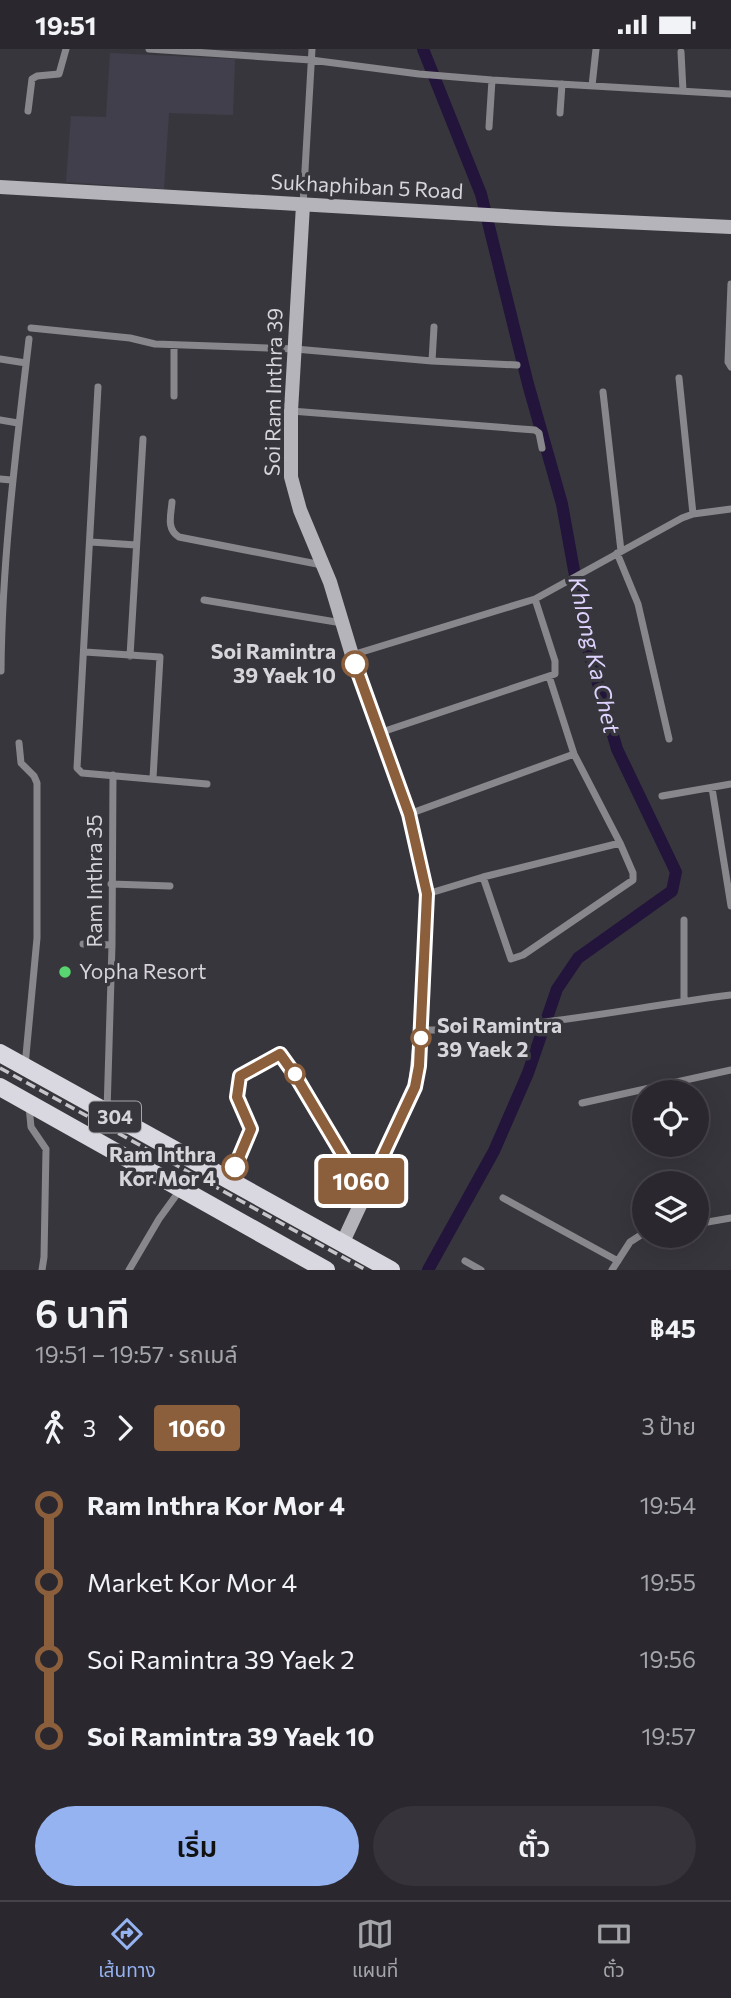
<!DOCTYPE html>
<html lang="th">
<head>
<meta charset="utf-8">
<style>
  body { margin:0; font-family:Commissioner,"Noto Sans Thai",sans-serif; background:#36343a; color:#f1f3f6; height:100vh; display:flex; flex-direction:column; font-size:26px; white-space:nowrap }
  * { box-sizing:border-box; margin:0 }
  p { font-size:23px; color:#a5a6aa }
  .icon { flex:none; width:38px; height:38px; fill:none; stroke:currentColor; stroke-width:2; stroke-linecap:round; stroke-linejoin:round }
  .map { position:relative; height:1221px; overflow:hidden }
  .panel { display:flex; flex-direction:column; background:#2a282e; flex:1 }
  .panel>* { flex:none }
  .badge { padding:0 14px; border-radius:5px; font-size:24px; line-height:46px }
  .controls { position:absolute; left:632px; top:1031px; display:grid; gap:14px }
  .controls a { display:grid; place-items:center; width:77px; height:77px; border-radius:50%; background:#2a282e; box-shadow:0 7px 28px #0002,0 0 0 2px #46444a; font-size:35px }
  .map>.badge { position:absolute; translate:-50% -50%; box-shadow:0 0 0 4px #fff }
  .legs { display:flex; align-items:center; gap:10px; height:77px; padding:0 35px; font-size:23px }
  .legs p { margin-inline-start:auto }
  .head { display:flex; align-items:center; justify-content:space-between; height:119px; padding:0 35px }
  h1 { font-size:38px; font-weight:600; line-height:52px }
  .button { display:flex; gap:14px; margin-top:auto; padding:14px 35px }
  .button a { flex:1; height:80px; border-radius:42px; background:#95b2f1; color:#111; font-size:28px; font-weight:600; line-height:80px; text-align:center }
  .button a+a { background:#36343a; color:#f1f3f6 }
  ul { padding:0 35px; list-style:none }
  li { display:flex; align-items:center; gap:24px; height:77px; font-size:26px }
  li i { display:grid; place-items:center; width:10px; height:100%; margin:0 9px; background:currentColor }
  li i::after { content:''; width:18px; height:18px; margin:-9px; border:5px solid; border-radius:50%; background:#2a282e }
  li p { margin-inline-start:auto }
  li:first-child i { background:linear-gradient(#0000 50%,currentColor 0) }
  li:last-child i { background:linear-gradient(currentColor 50%,#0000 0) }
  .status { display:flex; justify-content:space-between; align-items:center; height:49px; padding:0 35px; background:#2a282e; direction:ltr }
  .status svg { height:19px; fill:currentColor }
  .dock { display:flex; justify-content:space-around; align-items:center; height:98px; border-top:2px solid #46444a; background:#2a282e; font-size:19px; color:#a5a6aa }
  .dock a { display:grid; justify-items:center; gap:4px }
  .dock .active { color:#95b2f1 }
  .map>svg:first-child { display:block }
  .built { fill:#423f4c }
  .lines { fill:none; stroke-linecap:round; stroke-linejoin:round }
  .canal { stroke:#22143a; stroke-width:12 }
  .street { stroke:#88878b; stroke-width:7 }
  .secondary { stroke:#b6b4bb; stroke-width:14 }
  .primary { stroke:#d9d7df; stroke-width:18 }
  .rail { stroke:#c6c5c9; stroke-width:3.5; stroke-dasharray:10 5; stroke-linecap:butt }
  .line-1-casing { stroke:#fff; stroke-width:16 }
  .line-1 { stroke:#8b5e3c; stroke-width:10 }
  .stop-1-dot { fill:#fff; stroke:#8b5e3c; stroke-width:3.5 }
  .poi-dot { fill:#58d570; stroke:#38363d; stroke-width:2.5 }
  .labels { text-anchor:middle; stroke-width:7; stroke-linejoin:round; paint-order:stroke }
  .shield { fill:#38363d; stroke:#a7a5aa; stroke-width:2 }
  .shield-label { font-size:19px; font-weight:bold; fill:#d6d5d9 }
  .street-label { font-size:21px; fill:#d6d5d9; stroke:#38363d }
  .stop-label { font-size:21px; font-weight:bold; fill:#d6d5d9; stroke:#38363d; text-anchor:end }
  .poi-label { font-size:21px; fill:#d6d5d9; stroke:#38363d; text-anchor:start }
  .water-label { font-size:23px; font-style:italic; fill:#ded2fe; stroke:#38363d }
</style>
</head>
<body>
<div class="status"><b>19:51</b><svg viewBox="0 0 49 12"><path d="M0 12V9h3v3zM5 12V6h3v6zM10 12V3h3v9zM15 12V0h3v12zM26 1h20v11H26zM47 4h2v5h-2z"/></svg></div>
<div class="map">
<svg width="731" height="1221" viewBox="0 0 731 1221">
  <rect width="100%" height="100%" fill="#38363d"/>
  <!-- built -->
  <path class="built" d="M110,4L235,10L233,66L169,64L164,140L66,133L71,67L106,68Z"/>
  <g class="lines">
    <!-- canal -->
    <path class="canal" d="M423,0L481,145L528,335L562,455L589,604L617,700L676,823L672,842L578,909L557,940L528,1024L494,1102L428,1221"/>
    <!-- street -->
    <path class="street" d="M149,0L311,11L419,25L492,31L731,45
      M681,3L683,42
      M592,37L596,0
      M28,62L32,30L37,27L59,25L66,0
      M560,64L562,35
      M489,78L492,31
      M303,156L312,0
      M731,235L728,313L731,318
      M31,279L130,289L155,295L295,300L432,312L517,316
      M174,296V347
      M0,310L26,314
      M432,312L434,278
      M679,329L693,465
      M98,338L77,719L82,724L207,735
      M603,343L621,502
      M291,362L535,381L539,384L542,399
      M0,371L18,374
      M0,430L11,431
      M172,453C171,466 166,480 179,488L322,516
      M91,493L136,496
      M617,504L638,555L669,690
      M204,551L342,574
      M85,603L160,608L153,729
      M352,606L535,550L682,469L693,465L731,460
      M130,607L143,390
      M1,622C2,511 16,401 29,290
      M379,684L555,625V612L535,550
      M19,694L21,714L34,727L37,734V889L25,1017
      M712,739L731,857
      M662,747L731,735
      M409,765L574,705
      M483,828L511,910L523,906L633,831V824L620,794L574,705L549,627
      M111,835L170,837
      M427,845L483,828L620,794
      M684,871V952
      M83,895L112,896
      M421,981C445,981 468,981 491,979C572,972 651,956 731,946
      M582,1054L731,1021
      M29,1057L31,1078L46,1100L44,1208L42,1221
      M107,1063L112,896L113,726
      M503,1149L618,1212
      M696,1175L731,1169
      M465,1212L481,1221
      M129,1221L159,1170L180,1141
      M612,1221L630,1193L644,1184"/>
    <!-- secondary -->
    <path class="secondary" d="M0,138L557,170L731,178
      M303,156L291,362V428L300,461L330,533L352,606L409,765L427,845L421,981L415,1038L342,1195"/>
    <!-- primary -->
    <path class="primary" d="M0,1004L391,1221
      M0,1038L326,1221"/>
    <!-- rail -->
    <path class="rail" d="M0,1019L366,1221"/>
  </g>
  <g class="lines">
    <!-- line-1 casing -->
    <g class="line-1-casing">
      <path id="line-1" d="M235,1118L251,1080L237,1048L240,1027L280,1005L295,1026L357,1130L365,1134L372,1130L415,1038L419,1017L427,845L409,765L355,615"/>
    </g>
    <!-- line-1 -->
    <use href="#line-1" class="line-1"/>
  </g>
  <!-- markers -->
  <g class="stop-1-dot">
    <circle cx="355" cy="615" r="12"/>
    <circle cx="421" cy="989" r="9"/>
    <circle cx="295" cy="1025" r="9"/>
    <circle cx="235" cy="1118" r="12"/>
  </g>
  <circle class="poi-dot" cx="65" cy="923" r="7"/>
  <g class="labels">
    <!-- shield labels -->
    <rect class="shield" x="89" y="1052.5" width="52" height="31" rx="5"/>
    <g class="shield-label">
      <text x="115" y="1075">304</text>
    </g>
    <!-- street labels -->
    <g class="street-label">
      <text transform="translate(367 138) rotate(3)" y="7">Sukhaphiban 5 Road</text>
      <text transform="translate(274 343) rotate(-89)" y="7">Soi Ram Inthra 39</text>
      <text transform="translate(95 832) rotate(-90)" y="7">Ram Inthra 35</text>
    </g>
    <!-- stop labels -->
    <g class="stop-label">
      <text x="336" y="610">Soi Ramintra<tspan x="336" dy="24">39 Yaek 10</tspan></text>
      <text x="437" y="984" text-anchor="start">Soi Ramintra<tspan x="437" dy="24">39 Yaek 2</tspan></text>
      <text x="216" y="1113">Ram Inthra<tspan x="216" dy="24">Kor Mor 4</tspan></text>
    </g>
    <!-- poi labels -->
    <g class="poi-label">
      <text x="79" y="930">Yopha Resort</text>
    </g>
    <!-- water labels -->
    <g class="water-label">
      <text transform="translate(594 606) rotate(77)" y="8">Khlong Ka Chet</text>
    </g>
  </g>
</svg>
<div class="controls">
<a><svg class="icon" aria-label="locate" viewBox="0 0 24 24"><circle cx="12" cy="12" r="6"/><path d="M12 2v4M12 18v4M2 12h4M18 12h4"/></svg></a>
<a><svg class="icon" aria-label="layers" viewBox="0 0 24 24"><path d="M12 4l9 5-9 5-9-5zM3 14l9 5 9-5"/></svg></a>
</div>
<b class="badge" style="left:361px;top:1132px;background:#8b5e3c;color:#fff">1060</b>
</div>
<section class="panel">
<div class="head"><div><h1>6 นาที</h1><p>19:51 – 19:57 · รถเมล์</p></div><b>฿45</b></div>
<div class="legs"><svg class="icon" aria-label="walk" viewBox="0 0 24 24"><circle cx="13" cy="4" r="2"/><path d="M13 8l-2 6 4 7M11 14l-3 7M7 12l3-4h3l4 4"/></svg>3<svg class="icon" aria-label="forward" viewBox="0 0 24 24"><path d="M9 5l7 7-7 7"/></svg><b class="badge" style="background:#8b5e3c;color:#fff">1060</b><p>3 ป้าย</p></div>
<ul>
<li><i style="color:#8b5e3c"></i><b>Ram Inthra Kor Mor 4</b><p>19:54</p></li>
<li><i style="color:#8b5e3c"></i><span>Market Kor Mor 4</span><p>19:55</p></li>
<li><i style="color:#8b5e3c"></i><span>Soi Ramintra 39 Yaek 2</span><p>19:56</p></li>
<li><i style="color:#8b5e3c"></i><b>Soi Ramintra 39 Yaek 10</b><p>19:57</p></li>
</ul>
<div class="button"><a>เริ่ม</a><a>ตั๋ว</a></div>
</section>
<nav class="dock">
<a class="active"><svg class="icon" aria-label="directions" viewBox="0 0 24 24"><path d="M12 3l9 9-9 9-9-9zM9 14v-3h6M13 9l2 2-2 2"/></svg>เส้นทาง</a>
<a><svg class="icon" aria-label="map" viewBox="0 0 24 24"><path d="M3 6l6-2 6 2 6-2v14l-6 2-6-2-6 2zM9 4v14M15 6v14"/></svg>แผนที่</a>
<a><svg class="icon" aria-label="tickets" viewBox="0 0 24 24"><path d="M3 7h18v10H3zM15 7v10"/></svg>ตั๋ว</a>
</nav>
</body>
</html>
